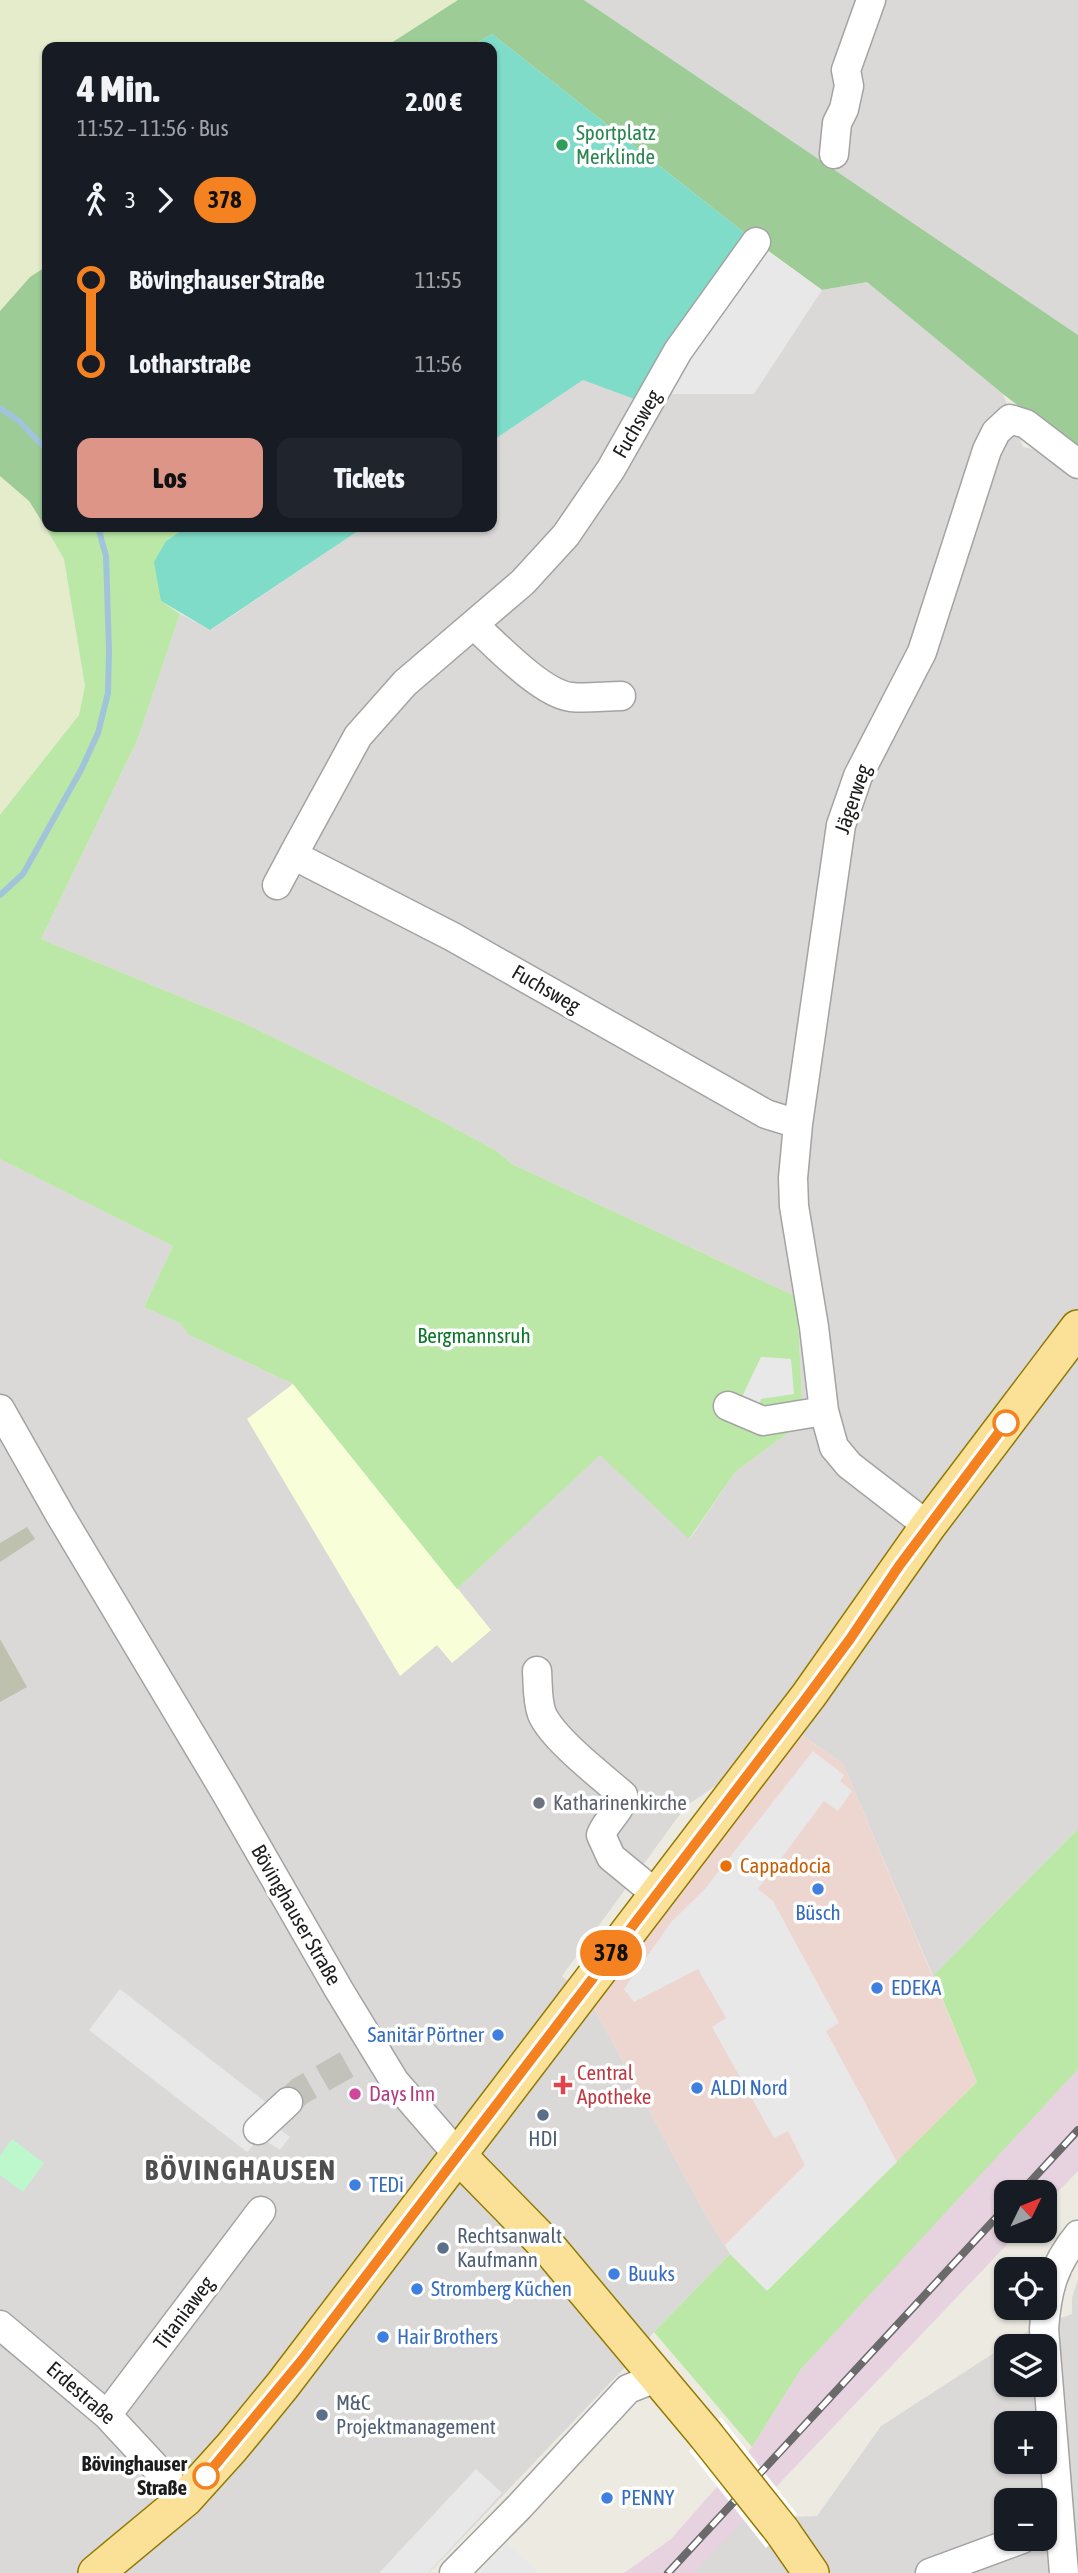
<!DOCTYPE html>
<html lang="de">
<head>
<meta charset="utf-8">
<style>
  body { margin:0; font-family:"Asap Condensed",sans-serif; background:#20242c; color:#f1f3f6; height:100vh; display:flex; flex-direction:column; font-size:26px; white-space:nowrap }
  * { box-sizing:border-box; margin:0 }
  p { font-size:23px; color:#9ea1a6 }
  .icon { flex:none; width:38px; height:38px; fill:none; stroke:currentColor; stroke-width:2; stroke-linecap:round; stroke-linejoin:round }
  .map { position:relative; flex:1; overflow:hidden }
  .panel { position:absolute; left:42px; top:42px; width:455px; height:490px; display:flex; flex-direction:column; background:#171b24; border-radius:14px; box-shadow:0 2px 5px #0004 }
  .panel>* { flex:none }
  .badge { padding:0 14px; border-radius:23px; font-size:24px; line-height:46px }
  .needle { width:46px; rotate:47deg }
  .controls { position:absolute; left:994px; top:2180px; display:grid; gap:14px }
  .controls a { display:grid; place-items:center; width:63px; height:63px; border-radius:14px; background:#171b24; box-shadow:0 2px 5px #0004; font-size:35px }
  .map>.badge { position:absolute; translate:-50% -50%; box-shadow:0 0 0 4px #fff }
  .legs { display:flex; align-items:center; gap:10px; height:77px; padding:0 35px; font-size:23px }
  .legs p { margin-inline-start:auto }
  .headline { display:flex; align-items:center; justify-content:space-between; height:119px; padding:0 35px }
  h1 { font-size:38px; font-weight:800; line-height:52px }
  .primary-button { display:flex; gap:14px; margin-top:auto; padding:14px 35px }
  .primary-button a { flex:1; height:80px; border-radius:14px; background:#dd9588; color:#111; font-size:28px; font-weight:800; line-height:80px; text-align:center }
  .primary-button a+a { background:#20242c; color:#f1f3f6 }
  ul { padding:0 35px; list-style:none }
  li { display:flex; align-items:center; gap:24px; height:84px; font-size:26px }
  li i { display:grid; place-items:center; width:10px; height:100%; margin:0 9px; background:currentColor }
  li i::after { content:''; width:18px; height:18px; margin:-9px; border:5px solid; border-radius:50%; background:#171b24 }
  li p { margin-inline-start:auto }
  li:first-child i { background:linear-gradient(#0000 50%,currentColor 0) }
  li:last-child i { background:linear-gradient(currentColor 50%,#0000 0) }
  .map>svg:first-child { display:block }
  .residential { fill:#dad9d8; fill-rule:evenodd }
  .commercial { fill:#eed6d0 }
  .industrial { fill:#e6d3df }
  .education { fill:#f8ffd8 }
  .construction { fill:#bec1ad }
  .farmland { fill:#e4eccc }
  .grass { fill:#bbe8a6 }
  .forest { fill:#9dcc96 }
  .park { fill:#bdf8cc }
  .pitch { fill:#7fdcc8 }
  .parking { fill:#e8e8e8 }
  .pier { fill:#fff }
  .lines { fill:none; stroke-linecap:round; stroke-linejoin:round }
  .stream { stroke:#a1c4db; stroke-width:6 }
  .minor-tunnel { stroke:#c3c2ba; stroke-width:28; stroke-dasharray:28 14; stroke-linecap:butt }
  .minor-casing { stroke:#a3a3a3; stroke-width:31 }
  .major-casing { stroke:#927a01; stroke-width:38 }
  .minor { stroke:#fff; stroke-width:28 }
  .major { stroke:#fbe198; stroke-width:35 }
  .rail-casing { stroke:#6a6a6a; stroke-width:8 }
  .rail { stroke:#fff; stroke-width:5; stroke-dasharray:16; stroke-linecap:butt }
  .major-bridge-casing { stroke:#927a01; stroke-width:38; stroke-linecap:butt }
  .major-bridge { stroke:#fbe198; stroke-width:35 }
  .line-1-casing { stroke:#fff; stroke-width:16 }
  .line-1 { stroke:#f58220; stroke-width:10 }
  .leisure-dot { fill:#2e9e5b; stroke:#fff; stroke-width:2.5 }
  .stop-1-dot { fill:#fff; stroke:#f58220; stroke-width:3.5 }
  .worship-dot { fill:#6b7280; stroke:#fff; stroke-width:2.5 }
  .food-dot { fill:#e8710a; stroke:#fff; stroke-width:2.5 }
  .shop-dot { fill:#3f7fe0; stroke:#fff; stroke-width:2.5 }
  .health-dot { fill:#e0444e; stroke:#fff; stroke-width:2.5 }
  .hotel-dot { fill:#d1479c; stroke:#fff; stroke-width:2.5 }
  .service-dot { fill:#5c6f8a; stroke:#fff; stroke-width:2.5 }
  .labels { text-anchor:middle; stroke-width:7; stroke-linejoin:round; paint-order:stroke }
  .leisure-label { font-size:21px; fill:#27864d; stroke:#fff; text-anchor:start }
  .street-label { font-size:21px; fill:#1c1c1c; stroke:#fff }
  .park-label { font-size:21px; fill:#0c7727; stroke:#fff }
  .worship-label { font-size:21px; fill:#5b616d; stroke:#fff; text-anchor:start }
  .food-label { font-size:21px; fill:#c56008; stroke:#fff; text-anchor:start }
  .shop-label { font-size:21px; fill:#366cbe; stroke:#fff; text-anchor:start }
  .health-label { font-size:21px; fill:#be3a42; stroke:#fff; text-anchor:start }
  .hotel-label { font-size:21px; fill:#b23c85; stroke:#fff; text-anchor:start }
  .service-label { font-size:21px; fill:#4e5e75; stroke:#fff; text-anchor:start }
  .stop-label { font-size:21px; font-weight:bold; fill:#1c1c1c; stroke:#fff; text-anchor:end }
  .district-label { font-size:28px; font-weight:bold; letter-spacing:2px; fill:#4f4f4f; stroke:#fff }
</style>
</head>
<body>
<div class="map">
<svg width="1078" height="2573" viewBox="0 0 1078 2573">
  <rect width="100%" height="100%" fill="#edebe1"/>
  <!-- residential -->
  <path class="residential" d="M584,0H1078V335Z
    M867,282L1003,394L1023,447L1038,450L1078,481V1829L933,1976L843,1764L796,1731L686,1806L562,1976L592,2004L703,2210L730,2254L654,2332L629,2363L429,2573H0V1159L173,1246L144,1307L181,1323L189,1335L293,1384L248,1419L452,1662L490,1630L457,1589L600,1454L690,1539L735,1472L803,1422L797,1297L512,1164L497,1151L415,1107L246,1024L41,939L137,741L180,614L211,630L364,527H492V441L583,380L822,290Z
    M1078,2279V2573H684L734,2519L817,2516L881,2426L1031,2329L1072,2314V2298ZM1006,2347H1045V2385H1006ZM1006,2424H1045V2462H1006ZM1006,2501H1045V2539H1006Z"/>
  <!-- commercial -->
  <path class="commercial" d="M796,1731L843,1764L977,2082L767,2291L730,2254L703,2210L592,2004Z"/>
  <!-- industrial -->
  <path class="industrial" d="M1078,2069V2171L1045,2205V2193H1006V2231H1020L694,2573H624L671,2539L752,2447L801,2369L965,2188Z"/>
  <!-- education -->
  <path class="education" d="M293,1384L491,1630L452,1663L437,1645L400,1676L247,1419Z"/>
  <!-- construction -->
  <path class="construction" d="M27,1527L35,1539L0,1562V1543Z
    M0,1639L27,1687L0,1702Z"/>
  <!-- farmland -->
  <path class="farmland" d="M0,0H458L385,47H47V266L30,277L0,310Z
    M0,476L29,501L64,559L85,686L79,715L0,815Z"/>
  <!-- grass -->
  <path class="grass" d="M48,527H187L166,541L161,601L180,614L137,741L41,939L246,1024L415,1107L497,1151L512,1164L797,1297L803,1422L735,1472L689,1539L600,1455L457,1589L293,1384L189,1335L180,1323L144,1307L173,1246L0,1159V815L79,715L85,686L64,559L46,528Z
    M1078,1829V2069L801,2369L752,2447L654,2332L730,2254L767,2290L977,2082L933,1976Z"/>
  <!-- forest -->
  <path class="forest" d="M458,0H584L1078,335V451L1003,394L867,282L822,290L756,242L492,34L470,47H385Z
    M47,266L48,527L46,528L29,501L0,476V311L30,277Z"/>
  <!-- park -->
  <path class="park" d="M12,2139L44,2163L23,2192L0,2175V2156Z"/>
  <!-- pitch -->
  <path class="pitch" d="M492,34L756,242L648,404L583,380L492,441V47H470Z
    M187,527H364L210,630L161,601L154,562L166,541Z"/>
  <!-- parking -->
  <path class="parking" d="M756,242L822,290L754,394H655Z
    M761,1357L791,1359L794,1394L761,1399L757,1411L739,1403Z
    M813,1751L844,1775L840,1781L852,1791L838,1811L824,1801L758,1889L773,1901L839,2023L826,2031L897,2162L767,2291L730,2254L725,2245L805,2165L788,2131L774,2138L712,2027L726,2018L698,1969L634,2002L624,1989L672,1921L704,1890Z
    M120,1989L268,2104L260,2114L290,2137L280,2150L263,2139L256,2142L247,2152L89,2030Z
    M476,2469L502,2493L428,2573H379Z
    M507,2543L540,2573H479Z"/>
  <!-- pier -->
  <path class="pier" d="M721,2417L797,2514L766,2548L689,2451Z"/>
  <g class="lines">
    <!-- stream -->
    <path class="stream" d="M0,408L19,421L47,450
      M99,530L116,527
      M0,895L23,874L82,768L98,733L108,693L109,651L106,556L98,527"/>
    <!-- minor-tunnel -->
    <path class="minor-tunnel" d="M288,2102L300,2091L353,2061"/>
    <!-- minor casing -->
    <g class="minor-casing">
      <path id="minor" d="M834,154L837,123L844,109L849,86L846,70L871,0
        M756,242L678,351L611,469L566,535L523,582L405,683L358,736L293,855L453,937L766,1114L798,1124
        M474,625C496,645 542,694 571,697C587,699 605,696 621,696
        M277,885L293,855
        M728,1406L763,1421L824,1411
        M0,1409L60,1515L226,1793L339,1990L395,2082L459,2156
        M928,1526L849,1465L834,1447L824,1411L814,1327L794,1206L793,1178L798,1124L841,825L858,776L922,652L987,450L996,432L1010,419L1026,424L1078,464
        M537,1671C538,1685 537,1701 542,1714C553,1739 601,1776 623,1795C622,1811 606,1820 601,1835L611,1857L656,1894
        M258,2130L288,2102
        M0,2325L107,2415L185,2499
        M107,2415L261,2211
        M454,2573L519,2507L628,2389L658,2377
        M930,2573L1022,2539
        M1064,2573L1044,2329C1047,2290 1053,2266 1078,2235"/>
    </g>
    <!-- major casing -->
    <g class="major-casing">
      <path id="major" d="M459,2156L550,2249L705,2434
        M782,2531L811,2573
        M96,2573L185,2499L232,2447L282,2386L809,1695L928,1526L1078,1328"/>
    </g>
    <!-- minor -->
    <use href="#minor" class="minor"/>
    <!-- major -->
    <use href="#major" class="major"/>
    <!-- rail casing -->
    <g class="rail-casing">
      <path id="rail" d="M1020,2193L1078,2130
        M668,2573L1006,2207"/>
    </g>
    <!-- rail -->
    <use href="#rail" class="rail"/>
    <!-- major-bridge casing -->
    <g class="major-bridge-casing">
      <path id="major-bridge" d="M705,2434L782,2531"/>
    </g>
    <!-- major-bridge -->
    <use href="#major-bridge" class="major-bridge"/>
  </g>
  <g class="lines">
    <!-- line-1 casing -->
    <g class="line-1-casing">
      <path id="line-1" d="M206,2476L302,2360L804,1701L850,1639L899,1566L1006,1423"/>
    </g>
    <!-- line-1 -->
    <use href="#line-1" class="line-1"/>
  </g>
  <!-- markers -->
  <circle class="leisure-dot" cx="562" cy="145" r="7"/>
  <g class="stop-1-dot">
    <circle cx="1006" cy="1423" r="12"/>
    <circle cx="206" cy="2476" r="12"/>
  </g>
  <circle class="worship-dot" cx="539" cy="1803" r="7"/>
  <circle class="food-dot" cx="726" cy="1866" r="7"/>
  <g class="shop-dot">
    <circle cx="818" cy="1889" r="7"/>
    <circle cx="877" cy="1988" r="7"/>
    <circle cx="498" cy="2035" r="7"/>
    <circle cx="697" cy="2088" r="7"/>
    <circle cx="355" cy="2185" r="7"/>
    <circle cx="614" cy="2274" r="7"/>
    <circle cx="417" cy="2289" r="7"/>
    <circle cx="383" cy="2337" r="7"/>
    <circle cx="607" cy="2498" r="7"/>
  </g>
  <path class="health-dot" d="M559.5 2074.5h7v7h7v7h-7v7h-7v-7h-7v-7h7z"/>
  <circle class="hotel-dot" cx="355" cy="2094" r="7"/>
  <g class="service-dot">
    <circle cx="543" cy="2115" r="7"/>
    <circle cx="443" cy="2248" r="7"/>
    <circle cx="322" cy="2415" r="7"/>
  </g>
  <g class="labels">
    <!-- leisure labels -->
    <g class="leisure-label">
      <text x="576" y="140">Sportplatz<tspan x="576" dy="24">Merklinde</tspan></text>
    </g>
    <!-- street labels -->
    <g class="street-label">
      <text transform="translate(637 424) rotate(-60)" y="7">Fuchsweg</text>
      <text transform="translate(853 799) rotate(-71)" y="7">Jägerweg</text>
      <text transform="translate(546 989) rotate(30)" y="7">Fuchsweg</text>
      <text transform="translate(296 1915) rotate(60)" y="7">Bövinghauser Straße</text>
      <text transform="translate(184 2313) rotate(-53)" y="7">Titaniaweg</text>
      <text transform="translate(81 2393) rotate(41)" y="7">Erdestraße</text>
    </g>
    <!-- park labels -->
    <g class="park-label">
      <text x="474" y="1343">Bergmannsruh</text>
    </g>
    <!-- worship labels -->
    <g class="worship-label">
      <text x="553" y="1810">Katharinenkirche</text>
    </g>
    <!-- food labels -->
    <g class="food-label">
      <text x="740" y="1873">Cappadocia</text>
    </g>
    <!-- shop labels -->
    <g class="shop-label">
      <text x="818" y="1920" text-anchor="middle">Büsch</text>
      <text x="891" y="1995">EDEKA</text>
      <text x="484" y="2042" text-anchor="end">Sanitär Pörtner</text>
      <text x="711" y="2095">ALDI Nord</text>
      <text x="369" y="2192">TEDi</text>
      <text x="628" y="2281">Buuks</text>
      <text x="431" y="2296">Stromberg Küchen</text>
      <text x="397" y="2344">Hair Brothers</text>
      <text x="621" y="2505">PENNY</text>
    </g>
    <!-- health labels -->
    <g class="health-label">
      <text x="577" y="2080">Central<tspan x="577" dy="24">Apotheke</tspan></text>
    </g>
    <!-- hotel labels -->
    <g class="hotel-label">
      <text x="369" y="2101">Days Inn</text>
    </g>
    <!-- service labels -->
    <g class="service-label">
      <text x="543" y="2146" text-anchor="middle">HDI</text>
      <text x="457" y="2243">Rechtsanwalt<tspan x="457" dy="24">Kaufmann</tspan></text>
      <text x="336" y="2410">M&amp;C<tspan x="336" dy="24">Projektmanagement</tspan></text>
    </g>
    <!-- stop labels -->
    <g class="stop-label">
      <text x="187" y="2471">Bövinghauser<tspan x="187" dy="24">Straße</tspan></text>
    </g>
    <!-- district labels -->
    <g class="district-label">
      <text x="241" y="2180">BÖVINGHAUSEN</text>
    </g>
  </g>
</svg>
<div class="controls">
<a><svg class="needle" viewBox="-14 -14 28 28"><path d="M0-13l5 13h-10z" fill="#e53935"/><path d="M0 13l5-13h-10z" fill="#9ea1a6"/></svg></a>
<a><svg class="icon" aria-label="locate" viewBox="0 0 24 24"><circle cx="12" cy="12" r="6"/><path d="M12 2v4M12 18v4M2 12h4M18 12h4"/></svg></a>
<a><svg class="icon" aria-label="layers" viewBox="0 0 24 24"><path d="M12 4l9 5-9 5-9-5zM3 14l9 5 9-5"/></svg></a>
<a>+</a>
<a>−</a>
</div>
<b class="badge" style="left:611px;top:1953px;background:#f58220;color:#111">378</b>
<section class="panel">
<div class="headline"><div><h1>4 Min.</h1><p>11:52 – 11:56 · Bus</p></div><b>2.00 €</b></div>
<div class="legs"><svg class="icon" aria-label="walk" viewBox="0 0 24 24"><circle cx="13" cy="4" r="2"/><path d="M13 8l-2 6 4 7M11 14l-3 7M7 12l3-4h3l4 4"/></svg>3<svg class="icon" aria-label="forward" viewBox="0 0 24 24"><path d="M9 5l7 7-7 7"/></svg><b class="badge" style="background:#f58220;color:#111">378</b></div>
<ul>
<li><i style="color:#f58220"></i><b>Bövinghauser Straße</b><p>11:55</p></li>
<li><i style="color:#f58220"></i><b>Lotharstraße</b><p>11:56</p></li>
</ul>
<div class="primary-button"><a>Los</a><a>Tickets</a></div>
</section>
</div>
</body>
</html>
